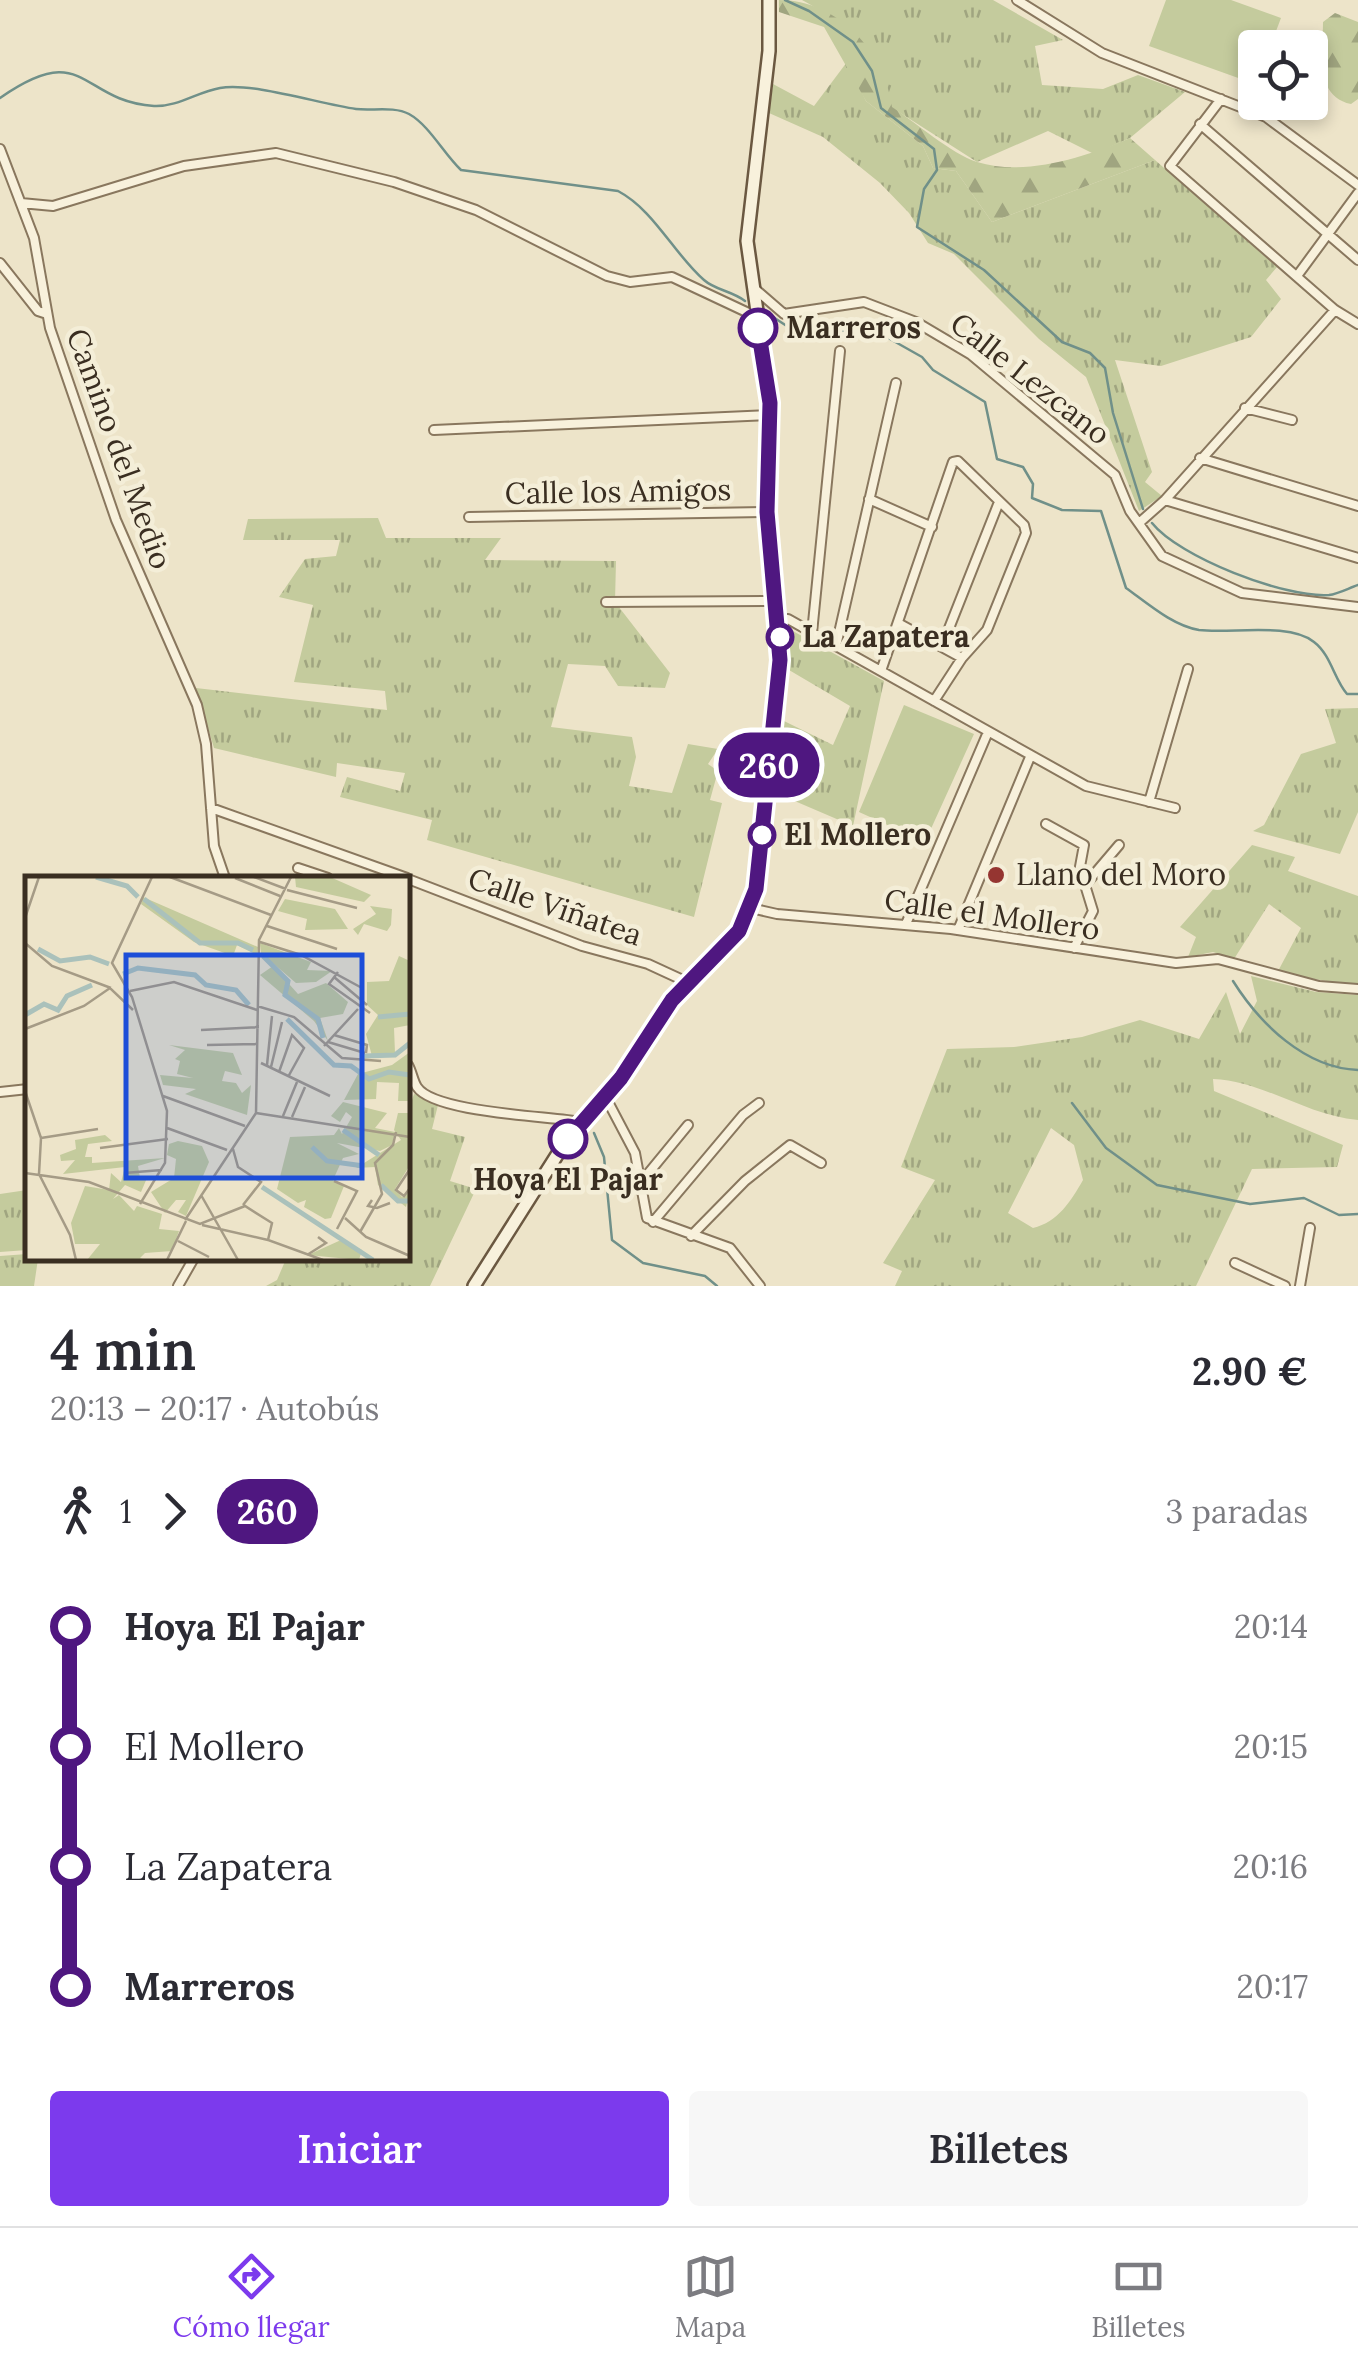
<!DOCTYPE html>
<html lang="es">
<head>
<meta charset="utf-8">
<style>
  body { margin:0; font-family:Lora,serif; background:#f7f7f7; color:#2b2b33; height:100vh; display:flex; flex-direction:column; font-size:38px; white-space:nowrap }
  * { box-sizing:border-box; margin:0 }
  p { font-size:32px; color:#7c7c81 }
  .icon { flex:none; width:55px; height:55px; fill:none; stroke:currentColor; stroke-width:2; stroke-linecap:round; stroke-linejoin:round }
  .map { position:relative; height:1286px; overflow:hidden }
  .side { display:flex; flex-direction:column; background:#fff; flex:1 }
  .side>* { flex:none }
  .badge { padding:0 20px; border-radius:32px; font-size:35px; line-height:65px }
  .tools { position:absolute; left:1238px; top:30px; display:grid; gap:20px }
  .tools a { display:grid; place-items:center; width:90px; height:90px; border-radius:10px; background:#fff; box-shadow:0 5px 15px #0003; font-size:50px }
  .map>.badge { position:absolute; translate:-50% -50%; box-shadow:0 0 0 5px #fff }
  .legs { display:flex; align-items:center; gap:15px; height:110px; padding:0 50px; font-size:32px }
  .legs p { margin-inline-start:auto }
  .summary { display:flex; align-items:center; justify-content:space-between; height:170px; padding:0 50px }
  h1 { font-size:55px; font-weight:600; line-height:75px }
  .button { display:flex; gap:20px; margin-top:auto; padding:20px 50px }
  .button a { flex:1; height:115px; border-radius:10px; background:#7c3aed; color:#fff; font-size:40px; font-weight:600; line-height:115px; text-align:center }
  .button a+a { background:#f7f7f7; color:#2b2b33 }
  ul { padding:0 50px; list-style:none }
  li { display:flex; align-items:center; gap:35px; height:120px; font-size:38px }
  li i { display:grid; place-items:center; width:15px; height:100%; margin:0 12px; background:currentColor }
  li i::after { content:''; width:25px; height:25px; margin:-12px; border:8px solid; border-radius:50%; background:#fff }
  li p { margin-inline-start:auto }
  li:first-child i { background:linear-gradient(#0000 50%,currentColor 0) }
  li:last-child i { background:linear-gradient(currentColor 50%,#0000 0) }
  .dock { display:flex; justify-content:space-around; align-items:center; height:140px; border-top:2px solid #e1e1e2; background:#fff; font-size:28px; color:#7c7c81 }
  .dock a { display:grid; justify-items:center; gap:5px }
  .dock .current { color:#7c3aed }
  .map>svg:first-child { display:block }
  .grass { fill:url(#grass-tufts); fill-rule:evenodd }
  .forest { fill:url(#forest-firs) }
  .garden { fill:#c4cb9d }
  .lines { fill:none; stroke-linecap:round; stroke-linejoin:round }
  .stream { stroke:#709089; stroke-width:2.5 }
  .minor-casing { stroke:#89775e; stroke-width:12 }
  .secondary-casing { stroke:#6b5841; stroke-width:16 }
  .minor { stroke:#f8f1dc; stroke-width:8 }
  .secondary { stroke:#f8f1dc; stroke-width:11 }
  .line-1-casing { stroke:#fff; stroke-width:22 }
  .line-1 { stroke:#4f1780; stroke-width:15 }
  .stop-1-dot { fill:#fff; stroke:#4f1780; stroke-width:5 }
  .poi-dot { fill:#953531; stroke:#f4eed8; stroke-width:4 }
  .labels { text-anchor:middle; stroke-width:9; stroke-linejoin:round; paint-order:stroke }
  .stop-label { font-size:30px; font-weight:bold; fill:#3a2e21; stroke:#f4eed8; text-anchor:start }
  .street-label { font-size:30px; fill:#3a2e21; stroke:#f4eed8 }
  .poi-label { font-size:30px; fill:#3a2e21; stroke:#f4eed8; text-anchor:start }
  .inset-river { fill:none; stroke:#aac1bb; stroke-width:5 }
  .inset-road { fill:none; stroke:#a59b86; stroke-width:2.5 }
  .view { fill:#1d4ed8; fill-opacity:0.15; stroke:#1d4ed8; stroke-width:5 }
  .inset-edge { fill:none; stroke:#3a2e21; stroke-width:5 }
</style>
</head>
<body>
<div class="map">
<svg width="1358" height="1286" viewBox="0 0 1358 1286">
  <defs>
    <pattern id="grass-tufts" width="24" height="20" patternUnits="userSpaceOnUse" patternTransform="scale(2.5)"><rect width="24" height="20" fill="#c4cb9d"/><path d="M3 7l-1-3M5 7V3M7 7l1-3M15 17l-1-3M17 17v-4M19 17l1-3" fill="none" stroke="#a0a580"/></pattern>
    <pattern id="forest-firs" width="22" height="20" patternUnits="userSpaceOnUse" patternTransform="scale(2.5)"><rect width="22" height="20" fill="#c4cb9d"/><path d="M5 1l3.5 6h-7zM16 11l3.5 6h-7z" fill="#a0a580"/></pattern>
  </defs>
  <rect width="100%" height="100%" fill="#ede4c9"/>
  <!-- grass -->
  <path class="grass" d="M802,0H993L1063,40L1035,46L1042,85L1103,89L1138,75L1185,92L1130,138L1094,154L1048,131L977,162L891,107C886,58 843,22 802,0Z
    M847,62L866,101L923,146L933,168L956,171L992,222L1155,160L1277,267L1266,280L1281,299L1251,337L1161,366L1115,360L1152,472L1145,482L1162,496L1139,511L1086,377L1039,339L954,254L928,243L909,213L880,183L823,137L769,113L773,84L814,106Z
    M378,518L386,538H501L485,560L616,561L615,602L670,673L665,688L618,686L605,666L568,664L551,727L632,737L636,757L629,786L672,793L688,744L718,749L708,764L718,771L710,800L722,803L694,917L427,840L432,820L340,797L347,777L400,791L405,773L337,763L336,777L214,748L196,688L387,710L385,691L294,682L313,605L279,597L305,559L336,556L340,540H243L248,519Z
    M791,630L884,681L853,826L776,793L784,721L833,745L850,706L789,670Z
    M1358,708V812L1340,854L1253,831L1264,825L1301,754L1336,743L1325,709Z
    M1252,845L1295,857L1288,871L1358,896V986L1277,973L1301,928L1269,904L1234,959L1213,952L1188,957L1196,937L1180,927Z
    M1251,976L1316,992L1358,995V1120C1307,1116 1264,1081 1213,1079L1214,1091L1343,1145L1337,1167L1252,1169L1196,1286H895L902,1271L883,1263L935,1180L901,1167L947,1049L1014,1047L1082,1037L1140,1020L1199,1039L1226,992L1240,1034L1257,1001ZM1051,1128L1074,1145L1083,1180C1071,1201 1058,1222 1033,1228L1008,1213Z
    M414,1094L439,1101L432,1129L465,1137L450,1181L476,1189L430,1286H266L277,1280L286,1259L408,1258V1112Z
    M27,1190V1250L0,1252V1194Z
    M27,1254L28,1258L38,1259L34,1286H0V1256Z"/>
  <!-- forest -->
  <path class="forest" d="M779,0C837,0 885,51 892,107C915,122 952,154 977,162C1025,177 1086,157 1130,138L1155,160L992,222L956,171L933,168L923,146L866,101L824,27L779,12Z
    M1335,13L1358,22V99L1351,104C1314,96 1323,53 1323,22Z"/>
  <!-- garden -->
  <path class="garden" d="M1166,0H1231L1281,18L1270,47L1255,48V84L1149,46Z
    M904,705L974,734L925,842L859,812Z"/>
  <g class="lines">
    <!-- stream -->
    <path class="stream" d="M785,0L809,11L853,42L872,71L881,108L934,149L937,170L924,189L917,227L984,270L1062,342L1090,353L1105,368L1113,413L1143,509
      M0,98C86,38 79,101 154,106C178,107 197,92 220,88C252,82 320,104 356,109C372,111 394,106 409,114C429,125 444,154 461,170L618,191C654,210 674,254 704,280C715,290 732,291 745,301
      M770,315L805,338L867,326L922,357L933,370L985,402L997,459L1023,467L1033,484L1032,498L1062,510L1101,511L1126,588C1147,603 1173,626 1199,630C1230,634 1289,622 1314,642C1331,655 1334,679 1347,694H1358
      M1152,523C1179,557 1284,598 1329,595C1338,594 1349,588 1358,585
      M1233,981C1260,1024 1305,1068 1358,1070
      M1072,1103L1106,1148L1157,1185L1250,1204L1304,1198L1339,1215L1358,1214
      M594,1133L604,1157L612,1240L643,1263L705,1276L717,1286"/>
    <!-- minor casing -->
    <g class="minor-casing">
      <path id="minor" d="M1017,0L1102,53L1266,117L1358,185
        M1221,99L1170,166L1335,310L1358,324
        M1200,124L1358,260
        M0,149L34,238L50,328L116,520L197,705L206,744L214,846L225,878
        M21,203L53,206L184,166L276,153L394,182L476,210L607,276L630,282L672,277L755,316
        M0,263L38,311L47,314
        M1297,276L1358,193
        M755,289L784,314L864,302L916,322L970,354L1115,475L1130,511L1162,556L1242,593L1358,607
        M1245,408L1292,420
        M434,430L771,415
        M1200,458L1358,506
        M869,499L932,527
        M1165,500L1358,558
        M469,517L767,512
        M1139,523L1165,500L1335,310
        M606,602L776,601
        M779,619H788L1086,786L1175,808
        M898,623L962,658
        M812,633L840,351
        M836,646L896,383
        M942,646L999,502
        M881,671L953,462L958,461L1024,525L1026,533L987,630L962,658L934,701
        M1149,802L1188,669
        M211,808L407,878
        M1046,824L1084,845L1079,872L1087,881
        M298,868L328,878
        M408,879L582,946L648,964L687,982
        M751,908L777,914L951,929L1176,963L1218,959L1319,986L1358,989
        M906,924L988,732
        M958,930L1030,757
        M1074,948L1093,911L1085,885L1119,845
        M408,1065C412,1072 413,1081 417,1087C434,1113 550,1116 581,1122
        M0,1092L28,1089
        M605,1096L635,1153L647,1218L730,1248L760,1286
        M642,1181L688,1125
        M653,1222L743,1115L759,1103
        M691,1236L745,1181L790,1145L821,1163
        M1235,1263L1285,1286
        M178,1286L194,1258
        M1300,1286L1310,1228"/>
    </g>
    <!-- secondary casing -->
    <g class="secondary-casing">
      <path id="secondary" d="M474,1286L564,1144L621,1078L672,1000L739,931L756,889L780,661L767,512L770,403L747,241L769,51V0"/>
    </g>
    <!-- minor -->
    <use href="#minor" class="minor"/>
    <!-- secondary -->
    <use href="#secondary" class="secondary"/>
  </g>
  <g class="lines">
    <!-- line-1 casing -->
    <g class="line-1-casing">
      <path id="line-1" d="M568,1139L621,1078L672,1000L739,931L756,889L780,660L767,512L770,403L758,328"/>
    </g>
    <!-- line-1 -->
    <use href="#line-1" class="line-1"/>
  </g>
  <!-- markers -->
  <g class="stop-1-dot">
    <circle cx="758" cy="328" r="18"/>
    <circle cx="780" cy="637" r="12"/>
    <circle cx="762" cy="835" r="12"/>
    <circle cx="568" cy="1139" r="18"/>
  </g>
  <circle class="poi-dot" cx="996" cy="875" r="10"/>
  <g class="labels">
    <!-- stop labels -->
    <g class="stop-label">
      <text x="786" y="338">Marreros</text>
      <text x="802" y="647">La Zapatera</text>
      <text x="784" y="845">El Mollero</text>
      <text x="568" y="1190" text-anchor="middle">Hoya El Pajar</text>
    </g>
    <!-- street labels -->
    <g class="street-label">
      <text transform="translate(1030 379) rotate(38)" y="10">Calle Lezcano</text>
      <text transform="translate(119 449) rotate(70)" y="10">Camino del Medio</text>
      <text transform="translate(618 492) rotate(-1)" y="10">Calle los Amigos</text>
      <text transform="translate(555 907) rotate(19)" y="10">Calle Viñatea</text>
      <text transform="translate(992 915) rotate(8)" y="10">Calle el Mollero</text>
    </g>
    <!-- poi labels -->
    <g class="poi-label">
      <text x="1016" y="885">Llano del Moro</text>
    </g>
  </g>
  <!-- overview -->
  <g transform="translate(25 876)">
    <rect width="385" height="385" fill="#ede4c9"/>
    <path d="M270,1H305L346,19L339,26L271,11ZM118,21L233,71L232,79L212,69L208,80L169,66L116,28ZM260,23L310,33L323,53L280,54L282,43L253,35ZM345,30L367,33L366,49L362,55L339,48L333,59L328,53L351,38ZM235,67L286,86L282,94L307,95L291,106L271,107L236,77ZM374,80L385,85V149L369,152L370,177L347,180L341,158L353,139L342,129V106L364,105ZM248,90L273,118L301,107L323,126L318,138L295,142L303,165L289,145L235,99ZM144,169L208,177L217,199L200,195L197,205L211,207L217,217L226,209L222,239L160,218L171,213L138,209L135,199L168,202L152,198L155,185L150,183L160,174ZM385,176V225H373L374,207L352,206L351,223L319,224L333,198L367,189ZM318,226L362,237L350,252L370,256L367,269L355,275L312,267L334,278L318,282L308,304L319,310L306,342L300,343L279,331L281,324L273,327L252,313L265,261L309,259L314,252L317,258L327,241L321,236L315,246L306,240ZM373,237H385V289L370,313L377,321L385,315L381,331L353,309L350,291L331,292L376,264L369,254ZM80,259L87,265L63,268L60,281H67V287L140,282L113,290L115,302H122L116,316L100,309L88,323L94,319L109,335L112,330L137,338L134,353L154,355L147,375L120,377L115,382L121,384H62L75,368H50L46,347L60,310L84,314L86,297L96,306L100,291L38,298L50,284L36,285L35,279L51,273L50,264ZM153,265L177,270L184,286L161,340L153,336L161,324H151L140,337L126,316L149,302L151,283L142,279L144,268ZM316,364L337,374L334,384L283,379Z" fill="#c4cb9d"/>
    <path class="inset-river" d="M71,1L102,10L113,21M119,23L175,67H213L228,74M13,73L35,85L65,81L84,88M238,80L263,105L260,119L293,143L298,162M98,98L113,92L170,99L181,109L211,114L224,129M0,139L19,128L33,134L42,120L67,109M353,141L385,138M262,143L309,189L326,190L344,203L364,196L385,199M339,180L370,179L385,167M318,254L354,279M287,271L302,285L339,290M356,309L373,325H385M237,311L348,384"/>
    <path class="inset-road" d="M145,1L246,39M229,1L261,13M210,2L255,20M262,14L332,32M0,42L14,1M242,50L312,73M235,66L276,79L337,112M0,67L27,90L86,112M313,96L304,108L345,137M309,101L342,129M105,115L149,106L232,134M232,130L269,141L317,182L356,185M0,153L59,130L85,112L108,134M176,154L234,151M309,159L342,169L341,177M303,166L340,177M182,169L231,168M299,170L333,133M236,187L305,220M242,189L247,140M246,191L257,146M254,196L267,159L279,172L263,201M0,215L16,262L14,298L45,359L51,384M138,220L220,250M231,237L385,261M258,240L272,206M267,241L280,211M142,252L202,274M16,262L73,253M75,272L143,263M208,273L213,291L236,306L218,329M385,293L371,314L379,320L385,312M0,297L64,306L175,348L220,330L247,347L243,364L298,384M99,297L137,294M309,305L332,315L312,353M176,319L213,384M347,324L343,330L352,332L365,327M115,328L140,287L142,235L107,121L87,87L127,1M320,342L341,361L385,380M160,344L231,237L234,64L266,1M177,349L243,364M335,356L357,318L350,287L368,269L371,256M153,365L184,381M282,379L301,367L293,361M142,384L161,345"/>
    <path class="view" d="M101,79H337V302H101Z"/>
    <rect width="385" height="385" class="inset-edge"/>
  </g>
</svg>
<div class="tools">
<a><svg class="icon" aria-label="locate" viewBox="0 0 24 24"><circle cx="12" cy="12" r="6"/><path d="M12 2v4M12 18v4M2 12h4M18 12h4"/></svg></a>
</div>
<b class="badge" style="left:769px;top:765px;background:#4f1780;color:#fff">260</b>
</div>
<section class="side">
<div class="summary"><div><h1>4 min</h1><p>20:13 – 20:17 · Autobús</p></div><b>2.90 €</b></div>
<div class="legs"><svg class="icon" aria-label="walk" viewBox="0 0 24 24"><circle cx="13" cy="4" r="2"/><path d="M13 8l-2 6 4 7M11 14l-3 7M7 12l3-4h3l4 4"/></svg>1<svg class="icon" aria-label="forward" viewBox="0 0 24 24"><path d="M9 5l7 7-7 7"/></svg><b class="badge" style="background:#4f1780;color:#fff">260</b><p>3 paradas</p></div>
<ul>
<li><i style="color:#4f1780"></i><b>Hoya El Pajar</b><p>20:14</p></li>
<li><i style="color:#4f1780"></i><span>El Mollero</span><p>20:15</p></li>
<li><i style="color:#4f1780"></i><span>La Zapatera</span><p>20:16</p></li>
<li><i style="color:#4f1780"></i><b>Marreros</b><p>20:17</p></li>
</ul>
<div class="button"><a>Iniciar</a><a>Billetes</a></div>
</section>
<nav class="dock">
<a class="current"><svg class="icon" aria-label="directions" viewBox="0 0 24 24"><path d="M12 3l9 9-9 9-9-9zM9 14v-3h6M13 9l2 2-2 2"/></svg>Cómo llegar</a>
<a><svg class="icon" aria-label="map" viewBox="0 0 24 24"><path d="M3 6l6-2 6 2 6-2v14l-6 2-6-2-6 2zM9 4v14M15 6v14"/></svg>Mapa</a>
<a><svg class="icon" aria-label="tickets" viewBox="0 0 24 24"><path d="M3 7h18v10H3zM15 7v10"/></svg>Billetes</a>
</nav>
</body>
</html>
